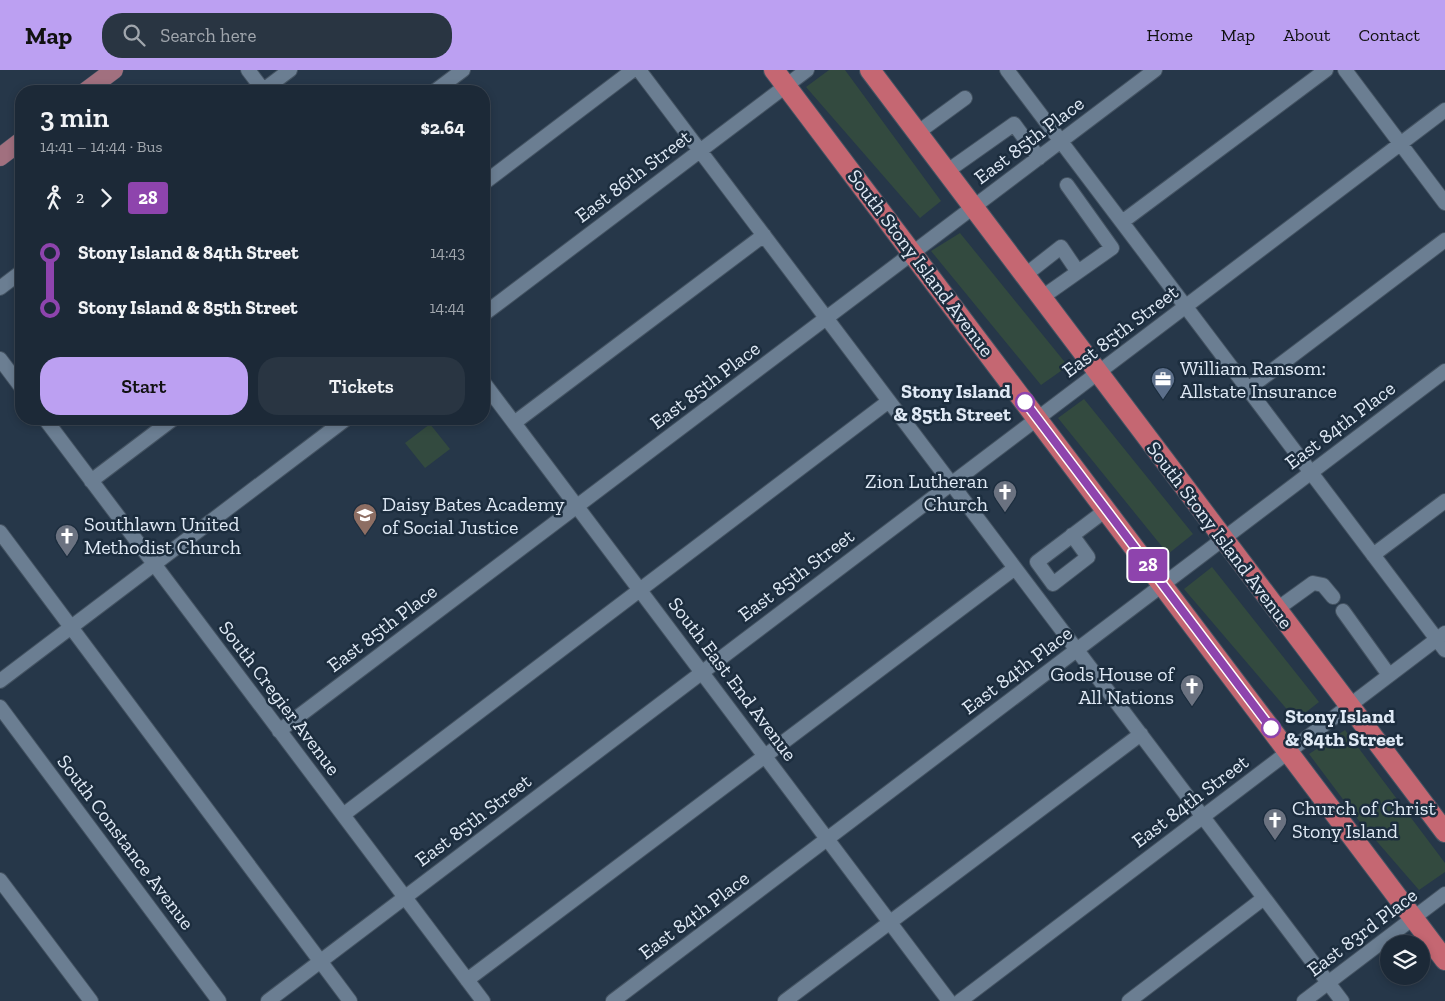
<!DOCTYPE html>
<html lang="en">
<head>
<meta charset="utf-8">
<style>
  body { margin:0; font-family:"Zilla Slab",serif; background:#293542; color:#f1f3f6; height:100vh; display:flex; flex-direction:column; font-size:19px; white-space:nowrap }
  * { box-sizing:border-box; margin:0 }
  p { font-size:16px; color:#a0a6ad }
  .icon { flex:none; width:28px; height:28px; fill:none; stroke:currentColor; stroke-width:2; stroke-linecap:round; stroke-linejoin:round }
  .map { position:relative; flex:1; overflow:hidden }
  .panel { position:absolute; left:15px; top:15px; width:475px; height:340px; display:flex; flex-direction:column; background:#1c2937; border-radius:20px; box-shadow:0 2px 8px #0003,0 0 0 1px #3a4552 }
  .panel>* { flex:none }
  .badge { padding:0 10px; border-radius:4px; font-size:18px; line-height:32px }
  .controls { position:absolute; left:1380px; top:865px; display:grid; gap:10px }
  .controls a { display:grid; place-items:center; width:50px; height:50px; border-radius:50%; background:#1c2937; box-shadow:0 2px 8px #0003,0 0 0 1px #3a4552; font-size:25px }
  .map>.badge { position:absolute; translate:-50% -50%; box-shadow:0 0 0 2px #fff }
  .legs { display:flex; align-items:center; gap:8px; height:55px; padding:0 25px; font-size:16px }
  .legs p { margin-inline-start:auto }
  .summary { display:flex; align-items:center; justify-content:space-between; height:85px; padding:0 25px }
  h1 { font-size:28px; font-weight:600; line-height:38px }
  .primary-button { display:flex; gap:10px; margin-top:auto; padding:10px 25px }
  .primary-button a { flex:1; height:58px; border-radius:20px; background:#bca0f2; color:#111; font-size:20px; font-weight:600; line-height:58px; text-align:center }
  .primary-button a+a { background:#293542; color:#f1f3f6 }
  ul { padding:0 25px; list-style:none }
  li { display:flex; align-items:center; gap:18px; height:55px; font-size:19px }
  li i { display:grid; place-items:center; width:8px; height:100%; margin:0 6px; background:currentColor }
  li i::after { content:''; width:12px; height:12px; margin:-6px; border:4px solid; border-radius:50%; background:#1c2937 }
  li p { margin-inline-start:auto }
  li:first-child i { background:linear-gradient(#0000 50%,currentColor 0) }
  li:last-child i { background:linear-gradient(currentColor 50%,#0000 0) }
  header { display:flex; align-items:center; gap:30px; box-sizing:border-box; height:70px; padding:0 25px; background:#bca0f2; color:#111 }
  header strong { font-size:24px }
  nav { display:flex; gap:28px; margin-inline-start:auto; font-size:18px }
  .search { width:350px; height:45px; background:#293542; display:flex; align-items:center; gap:12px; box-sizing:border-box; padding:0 18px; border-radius:20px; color:#a0a6ad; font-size:19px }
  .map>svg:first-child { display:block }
  .green { fill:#334a3f }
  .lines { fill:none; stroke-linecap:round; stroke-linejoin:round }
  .minor-casing { stroke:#445362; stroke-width:16 }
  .major-casing { stroke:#445362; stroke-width:19 }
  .highway-casing { stroke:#445362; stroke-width:22 }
  .minor { stroke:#6b7e92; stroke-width:14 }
  .major { stroke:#a1707f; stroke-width:18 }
  .highway { stroke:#c56772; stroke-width:20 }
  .line-1-casing { stroke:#fff; stroke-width:11 }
  .line-1 { stroke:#8e44ad; stroke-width:8 }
  .stop-1-dot { fill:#fff; stroke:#8e44ad; stroke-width:2.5 }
  .labels { text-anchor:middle; stroke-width:5; stroke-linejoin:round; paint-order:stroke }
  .street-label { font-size:20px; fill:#dfe9f5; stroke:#1c2d3e }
  .poi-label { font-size:20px; fill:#dfe9f5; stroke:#1c2d3e; text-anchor:start }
  .stop-label { font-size:20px; font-weight:bold; fill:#dfe9f5; stroke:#1c2d3e; text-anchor:end }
</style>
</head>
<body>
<header>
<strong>Map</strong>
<div class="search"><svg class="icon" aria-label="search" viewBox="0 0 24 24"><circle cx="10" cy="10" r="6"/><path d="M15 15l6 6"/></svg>Search here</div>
<nav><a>Home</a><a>Map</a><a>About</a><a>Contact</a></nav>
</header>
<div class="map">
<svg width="1445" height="931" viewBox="0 0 1445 931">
  <rect width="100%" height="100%" fill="#263749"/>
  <!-- green -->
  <path class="green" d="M829,0H845L941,131L920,148L806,17Z
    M960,163L1068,296L1041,315L931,181Z
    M1084,329L1193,464L1168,484L1058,348Z
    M430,354L450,379L425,398L405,373Z
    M1212,497L1319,632L1296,650L1184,519Z
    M1345,660L1445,793V802L1419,820L1360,752L1309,684Z"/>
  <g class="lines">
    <!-- minor casing -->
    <g class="minor-casing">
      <path id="minor" d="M248,0L264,21
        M639,0L1342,931
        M1007,0L1445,580
        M1345,0L1445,133
        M262,21L290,0
        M435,21L463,0
        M917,63L965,28
        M946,102L1014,54L1039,88
        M484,113L633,0
        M1122,152L1326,0
        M1024,206L1061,177L1078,202
        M0,218L21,202
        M1041,228L1112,178L1067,115
        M484,244L807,0
        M0,289L21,317
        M484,313L949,931
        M1248,319L1445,170
        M45,349L483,931
        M514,353L764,165
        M91,411L173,349
        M0,462L350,931
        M1072,465L1088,487L1053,514L1037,492L1106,440
        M1373,485L1445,431
        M1277,539L1313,513L1323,515L1333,527
        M1343,541L1389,605
        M0,611L346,349
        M0,637L219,931
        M279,661L1155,0
        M343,745L889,331
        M0,810L91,931
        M467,910L1015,498
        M268,931L1445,40
        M613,931L1445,301
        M785,931L1141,664
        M960,931L1445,563
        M1129,931L1264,828
        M1304,931L1445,824"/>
    </g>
    <!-- major casing -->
    <g class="major-casing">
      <path id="major" d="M86,21L114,0
        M0,87L21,71"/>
    </g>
    <!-- highway casing -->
    <g class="highway-casing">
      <path id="highway" d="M774,0L1445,890
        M870,0L1445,762"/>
    </g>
    <!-- minor -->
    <use href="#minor" class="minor"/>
    <!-- major -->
    <use href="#major" class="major"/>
    <!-- highway -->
    <use href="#highway" class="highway"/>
  </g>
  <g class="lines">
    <!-- line-1 casing -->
    <g class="line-1-casing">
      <path id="line-1" d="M1025,332L1271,658"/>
    </g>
    <!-- line-1 -->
    <use href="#line-1" class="line-1"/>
  </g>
  <!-- icons -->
  <defs>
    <g id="office-pin" transform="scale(1.25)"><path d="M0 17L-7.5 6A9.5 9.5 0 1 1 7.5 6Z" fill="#5c6f8a" stroke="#1c2d3e"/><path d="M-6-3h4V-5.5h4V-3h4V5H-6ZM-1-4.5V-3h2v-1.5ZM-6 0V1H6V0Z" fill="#fff"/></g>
    <g id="church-pin" transform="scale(1.25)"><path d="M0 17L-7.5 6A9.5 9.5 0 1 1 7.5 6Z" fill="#6b7280" stroke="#1c2d3e"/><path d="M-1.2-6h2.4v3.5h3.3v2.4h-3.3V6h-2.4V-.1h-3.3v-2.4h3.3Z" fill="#fff"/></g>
    <g id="school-pin" transform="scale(1.25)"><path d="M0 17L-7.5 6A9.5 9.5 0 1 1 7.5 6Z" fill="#8d6e63" stroke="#1c2d3e"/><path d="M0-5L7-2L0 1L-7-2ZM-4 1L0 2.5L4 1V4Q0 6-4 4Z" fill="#fff"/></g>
  </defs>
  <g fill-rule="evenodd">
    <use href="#office-pin" x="1163" y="309"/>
    <use href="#church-pin" x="1005" y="422"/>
    <use href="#school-pin" x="365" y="445"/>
    <use href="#church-pin" x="67" y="466"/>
    <use href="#church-pin" x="1192" y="616"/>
    <use href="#church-pin" x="1275" y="750"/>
  </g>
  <!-- markers -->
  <g class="stop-1-dot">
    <circle cx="1025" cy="332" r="9"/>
    <circle cx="1271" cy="658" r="9"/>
  </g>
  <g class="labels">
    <!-- street labels -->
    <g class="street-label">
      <text transform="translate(1029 70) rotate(-37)" y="7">East 85th Place</text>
      <text transform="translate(633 106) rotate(-37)" y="7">East 86th Street</text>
      <text transform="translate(921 193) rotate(53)" y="7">South Stony Island Avenue</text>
      <text transform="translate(1120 261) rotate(-37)" y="7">East 85th Street</text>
      <text transform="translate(705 315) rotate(-37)" y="7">East 85th Place</text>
      <text transform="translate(1340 355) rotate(-37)" y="7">East 84th Place</text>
      <text transform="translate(1220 465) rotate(53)" y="7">South Stony Island Avenue</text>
      <text transform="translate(796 505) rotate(-37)" y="7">East 85th Street</text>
      <text transform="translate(382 558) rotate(-37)" y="7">East 85th Place</text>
      <text transform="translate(1017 600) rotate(-37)" y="7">East 84th Place</text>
      <text transform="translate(733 609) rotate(53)" y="7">South East End Avenue</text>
      <text transform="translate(280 628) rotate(53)" y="7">South Cregier Avenue</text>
      <text transform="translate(1190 731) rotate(-37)" y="7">East 84th Street</text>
      <text transform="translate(473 750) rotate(-37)" y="7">East 85th Street</text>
      <text transform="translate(126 772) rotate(53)" y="7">South Constance Avenue</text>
      <text transform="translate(694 845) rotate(-37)" y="7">East 84th Place</text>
      <text transform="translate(1362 862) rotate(-37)" y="7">East 83rd Place</text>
    </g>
    <!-- poi labels -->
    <g class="poi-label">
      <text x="1180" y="305">William Ransom:<tspan x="1180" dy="23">Allstate Insurance</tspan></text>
      <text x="988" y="418" text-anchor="end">Zion Lutheran<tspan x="988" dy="23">Church</tspan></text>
      <text x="382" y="441">Daisy Bates Academy<tspan x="382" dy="23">of Social Justice</tspan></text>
      <text x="84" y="461">Southlawn United<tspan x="84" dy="23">Methodist Church</tspan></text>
      <text x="1174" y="611" text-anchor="end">Gods House of<tspan x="1174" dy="23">All Nations</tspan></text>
      <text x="1292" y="745">Church of Christ<tspan x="1292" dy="23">Stony Island</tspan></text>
    </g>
    <!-- stop labels -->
    <g class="stop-label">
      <text x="1011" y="328">Stony Island<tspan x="1011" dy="23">&amp; 85th Street</tspan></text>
      <text x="1285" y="653" text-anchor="start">Stony Island<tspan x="1285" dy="23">&amp; 84th Street</tspan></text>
    </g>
  </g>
</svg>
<div class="controls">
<a><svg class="icon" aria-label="layers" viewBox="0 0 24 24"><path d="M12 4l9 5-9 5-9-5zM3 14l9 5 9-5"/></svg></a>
</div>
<b class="badge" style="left:1148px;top:495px;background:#8e44ad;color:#fff">28</b>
<section class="panel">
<div class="summary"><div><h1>3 min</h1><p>14:41 – 14:44 · Bus</p></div><b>$2.64</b></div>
<div class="legs"><svg class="icon" aria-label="walk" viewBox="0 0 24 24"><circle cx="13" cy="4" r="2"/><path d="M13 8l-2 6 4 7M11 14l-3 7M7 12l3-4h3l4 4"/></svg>2<svg class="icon" aria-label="forward" viewBox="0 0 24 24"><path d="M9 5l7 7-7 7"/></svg><b class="badge" style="background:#8e44ad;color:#fff">28</b></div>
<ul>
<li><i style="color:#8e44ad"></i><b>Stony Island &amp; 84th Street</b><p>14:43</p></li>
<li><i style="color:#8e44ad"></i><b>Stony Island &amp; 85th Street</b><p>14:44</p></li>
</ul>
<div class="primary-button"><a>Start</a><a>Tickets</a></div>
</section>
</div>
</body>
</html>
